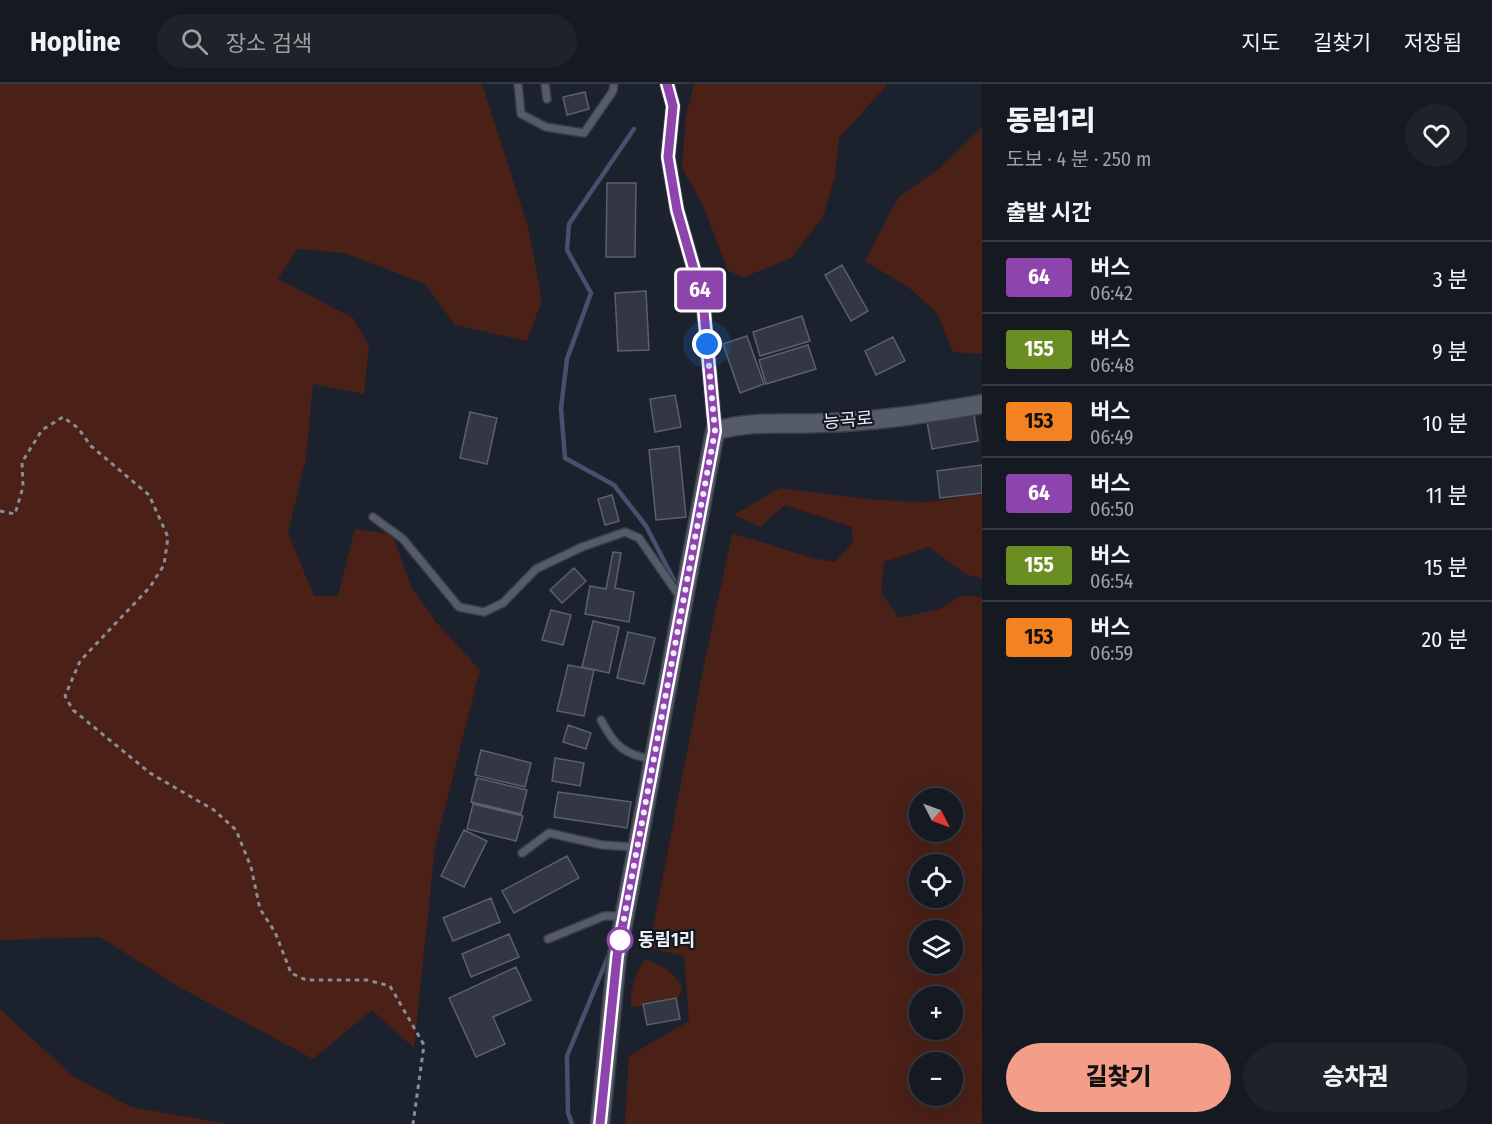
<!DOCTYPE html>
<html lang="ko">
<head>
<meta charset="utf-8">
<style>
  body { margin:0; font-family:"Fira Sans Condensed","Noto Sans KR",sans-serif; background:#1e232a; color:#f1f3f6; height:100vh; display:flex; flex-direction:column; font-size:22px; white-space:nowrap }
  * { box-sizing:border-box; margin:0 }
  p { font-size:20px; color:#9da1a5 }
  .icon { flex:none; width:33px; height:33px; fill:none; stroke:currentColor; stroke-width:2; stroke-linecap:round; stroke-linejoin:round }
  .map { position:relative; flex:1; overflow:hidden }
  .details { display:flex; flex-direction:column; background:#151a22; width:510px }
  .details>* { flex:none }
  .badge { padding:0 12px; border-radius:4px; font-size:21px; line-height:39px }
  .needle { width:39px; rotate:132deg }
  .fabs { position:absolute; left:909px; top:704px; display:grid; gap:12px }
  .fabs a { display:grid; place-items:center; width:54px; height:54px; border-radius:50%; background:#151a22; box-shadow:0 6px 24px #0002,0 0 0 2px #343840; font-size:30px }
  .you { position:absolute; width:30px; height:30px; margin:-15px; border:4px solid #fff; border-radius:50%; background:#1a73e8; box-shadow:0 0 0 9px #1a73e833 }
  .map>.badge { position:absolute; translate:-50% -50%; box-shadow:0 0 0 3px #fff }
  h2 { padding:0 24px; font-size:22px; line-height:54px }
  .round { display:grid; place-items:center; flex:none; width:63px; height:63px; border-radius:32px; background:#1e232a }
  .head { display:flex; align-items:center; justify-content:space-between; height:102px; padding:0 24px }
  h1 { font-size:28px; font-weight:800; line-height:45px }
  .button { display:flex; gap:12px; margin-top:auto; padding:12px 24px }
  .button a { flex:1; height:69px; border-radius:36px; background:#f49e8a; color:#111; font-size:24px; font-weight:800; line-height:69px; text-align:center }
  .button a+a { background:#1e232a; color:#f1f3f6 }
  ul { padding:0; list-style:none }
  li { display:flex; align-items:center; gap:18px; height:72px; padding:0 24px; border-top:2px solid #343840 }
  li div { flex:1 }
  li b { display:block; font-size:22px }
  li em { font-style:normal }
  li .badge { min-width:66px; font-weight:700; text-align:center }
  header { display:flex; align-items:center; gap:36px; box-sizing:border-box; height:84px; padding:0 30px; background:#151a22; border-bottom:2px solid #343840 }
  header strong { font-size:28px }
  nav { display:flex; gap:33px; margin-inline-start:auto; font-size:21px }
  .search { width:420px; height:54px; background:#1e232a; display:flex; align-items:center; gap:15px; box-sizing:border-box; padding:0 21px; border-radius:33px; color:#9da1a5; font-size:22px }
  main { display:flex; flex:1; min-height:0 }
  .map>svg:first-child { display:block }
  .green { fill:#4a2017; fill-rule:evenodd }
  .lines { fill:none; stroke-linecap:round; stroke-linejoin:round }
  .stream { stroke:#48506d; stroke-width:4.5 }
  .building { fill:#323743; stroke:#5a606d; stroke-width:1.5 }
  .service-casing { stroke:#393d46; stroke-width:10 }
  .minor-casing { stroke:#393d46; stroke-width:16 }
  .tertiary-casing { stroke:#393d46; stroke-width:21 }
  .path { stroke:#888d96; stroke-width:3; stroke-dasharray:4.5 4.5; stroke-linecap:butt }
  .service { stroke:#555b68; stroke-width:7 }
  .minor { stroke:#555b68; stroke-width:14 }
  .tertiary { stroke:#555b68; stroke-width:18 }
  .line-casing { stroke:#fff; stroke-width:14 }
  .line { stroke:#8e44ad; stroke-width:9 }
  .walk { stroke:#ebeff6; stroke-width:6; stroke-dasharray:0 10.8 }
  .stop-dot { fill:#fff; stroke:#8e44ad; stroke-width:3 }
  .labels { text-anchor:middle; stroke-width:4.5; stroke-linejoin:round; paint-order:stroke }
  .street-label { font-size:18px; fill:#ebeff6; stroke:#131823 }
  .stop-label { font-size:18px; font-weight:bold; fill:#ebeff6; stroke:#131823; text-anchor:start }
</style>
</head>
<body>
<header>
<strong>Hopline</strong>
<div class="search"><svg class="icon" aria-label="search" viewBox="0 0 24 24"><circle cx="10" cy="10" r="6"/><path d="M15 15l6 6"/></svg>장소 검색</div>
<nav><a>지도</a><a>길찾기</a><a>저장됨</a></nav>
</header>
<main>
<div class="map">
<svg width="982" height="1040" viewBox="0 0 982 1040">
  <rect width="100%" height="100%" fill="#1c222d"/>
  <!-- green -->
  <path class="green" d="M0,0H482L528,143L542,216L527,257L455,241L425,200L344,169L297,165L278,195L353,234L369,261L364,310L313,300L306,374L288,449L314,512H338L355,445L392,450L411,502L436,538L480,586L435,763L414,964L372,926L313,975L179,903L100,853L0,856Z
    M694,0H888L839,54L835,92L823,133L791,174L744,193L728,187L704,124L682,83L686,31Z
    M982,43V270L953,268L937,229L908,203L865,177L898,114L940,84Z
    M780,404L875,416L928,418L982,409V495L965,490L929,463L884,478L881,509L899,534L939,525L963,511L982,514V1040H625L629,972L689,937L684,872L649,864L703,586L732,450C767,458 799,473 834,478L853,459L852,443L785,421L760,443L734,431ZM920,714H952V747H920ZM920,780H952V813H920ZM920,846H952V879H920ZM920,912H952V945H920ZM920,978H952V1011H920Z
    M646,876C660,878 675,891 682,902L677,919L676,915L637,923L631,922C630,907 635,886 646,876Z
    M0,925L74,993L131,1023L228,1040H0Z"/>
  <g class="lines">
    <!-- stream -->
    <path class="stream" d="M634,45L569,140L567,166L591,209L567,275L561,324L565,374L614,401L646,442L674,496
      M572,1040L568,1029L567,972L610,868"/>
  </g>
  <!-- building -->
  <path class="building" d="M585,8L589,25L567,31L563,13Z
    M607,99H636L635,173H606Z
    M842,181L868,227L851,237L825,191Z
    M646,207L649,266L618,267L615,209Z
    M802,232L810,257L760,272L753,248Z
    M747,252L764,300L740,309L723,260Z
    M893,253L905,277L876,291L865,267Z
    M808,261L816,285L766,300L759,276Z
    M675,311L681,343L655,348L650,315Z
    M470,328L497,334L487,380L460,374Z
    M974,330L978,357L932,365L927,338Z
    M679,362L686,433L656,436L649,366Z
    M982,381V409L940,414L937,387Z
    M612,411L619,437L605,441L598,415Z
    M613,468L621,469L615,504L634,508L629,538L585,530L590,502L606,505Z
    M574,484L586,497L562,519L550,506Z
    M551,526L571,531L563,561L542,556Z
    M593,537L619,543L609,589L582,583Z
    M628,548L655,554L644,600L617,594Z
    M568,581L594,586L584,632L557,627Z
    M568,641L591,649L586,665L563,658Z
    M481,666L531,679L525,703L475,691Z
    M555,674L584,679L580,702L552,697Z
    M477,694L527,706L521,730L471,718Z
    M558,708L631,718L627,744L554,733Z
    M473,720L523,732L516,757L467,745Z
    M464,746L487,757L464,803L441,792Z
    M567,772L579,794L514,829L502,807Z
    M491,814L500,838L453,857L443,834Z
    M509,850L519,873L471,893L462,870Z
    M516,883L531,916L493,933L505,960L476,973L449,914Z
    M676,914L680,935L647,941L643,920Z"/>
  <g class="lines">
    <!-- service casing -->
    <g class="service-casing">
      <path id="service" d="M518,0L521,30L546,43L584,49L613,7L614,0
        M545,0L547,15
        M373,433L403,455L459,523L484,528L503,519L536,485L582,463L625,448L639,454L680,513
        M601,636C614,661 624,671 652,675
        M522,769L549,749L602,761L635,763
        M548,855L604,832H622"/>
    </g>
    <!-- minor casing -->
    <g class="minor-casing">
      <path id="minor" d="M667,0L673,22L668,73L677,126L703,217L715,347"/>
    </g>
    <!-- tertiary casing -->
    <g class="tertiary-casing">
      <path id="tertiary" d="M600,1040L617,872L715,347C751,336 784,341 821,339C874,338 929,329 982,320"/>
    </g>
    <!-- path -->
    <path class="path" d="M0,427L15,430L23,403L22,378L42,346L63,333L78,344L91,362L149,411L168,453L164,481L150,503L80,577L65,612L73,626L150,689L214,726L236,746L251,783L260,825L275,848L291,889L306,896H367L390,902L424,961L413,1040"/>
    <!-- service -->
    <use href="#service" class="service"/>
    <!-- minor -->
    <use href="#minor" class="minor"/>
    <!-- tertiary -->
    <use href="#tertiary" class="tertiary"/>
  </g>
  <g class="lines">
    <!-- line casing -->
    <g class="line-casing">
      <path id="line" d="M600,1040L617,872L715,347L703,217L677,126L668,73L673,22L667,0"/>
    </g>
    <!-- line -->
    <use href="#line" class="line"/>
    <!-- walk -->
    <path class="walk" d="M620,856L715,347L707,260"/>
  </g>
  <!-- markers -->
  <circle class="stop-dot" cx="620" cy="856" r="12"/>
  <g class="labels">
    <!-- street labels -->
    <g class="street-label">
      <text transform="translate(848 336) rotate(-5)" y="6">능곡로</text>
    </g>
    <!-- stop labels -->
    <g class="stop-label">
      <text x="638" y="862">동림1리</text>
    </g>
  </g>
</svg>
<div class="fabs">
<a><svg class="needle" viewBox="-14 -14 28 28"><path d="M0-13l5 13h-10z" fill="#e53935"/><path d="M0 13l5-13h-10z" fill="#9da1a5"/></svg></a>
<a><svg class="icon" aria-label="locate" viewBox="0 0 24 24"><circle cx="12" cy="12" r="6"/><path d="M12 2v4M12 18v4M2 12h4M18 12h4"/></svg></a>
<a><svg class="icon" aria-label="layers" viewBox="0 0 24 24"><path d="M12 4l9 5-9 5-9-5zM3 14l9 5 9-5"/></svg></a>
<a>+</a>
<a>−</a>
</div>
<div class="you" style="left:707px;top:260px"></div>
<b class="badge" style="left:700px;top:206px;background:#8e44ad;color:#fff">64</b>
</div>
<section class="details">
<div class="head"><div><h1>동림1리</h1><p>도보 · 4 분 · 250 m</p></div><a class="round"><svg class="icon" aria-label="heart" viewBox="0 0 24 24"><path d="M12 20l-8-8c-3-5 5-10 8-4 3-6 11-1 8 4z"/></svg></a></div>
<h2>출발 시간</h2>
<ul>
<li><span class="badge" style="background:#8e44ad;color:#fff">64</span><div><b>버스</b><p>06:42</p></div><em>3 분</em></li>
<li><span class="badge" style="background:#6b8e23;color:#fff">155</span><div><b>버스</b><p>06:48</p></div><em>9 분</em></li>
<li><span class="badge" style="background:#f58220;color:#111">153</span><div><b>버스</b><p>06:49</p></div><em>10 분</em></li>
<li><span class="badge" style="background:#8e44ad;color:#fff">64</span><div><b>버스</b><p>06:50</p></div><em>11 분</em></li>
<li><span class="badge" style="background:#6b8e23;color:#fff">155</span><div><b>버스</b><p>06:54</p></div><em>15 분</em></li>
<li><span class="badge" style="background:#f58220;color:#111">153</span><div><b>버스</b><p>06:59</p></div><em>20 분</em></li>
</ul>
<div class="button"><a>길찾기</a><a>승차권</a></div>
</section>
</main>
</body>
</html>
